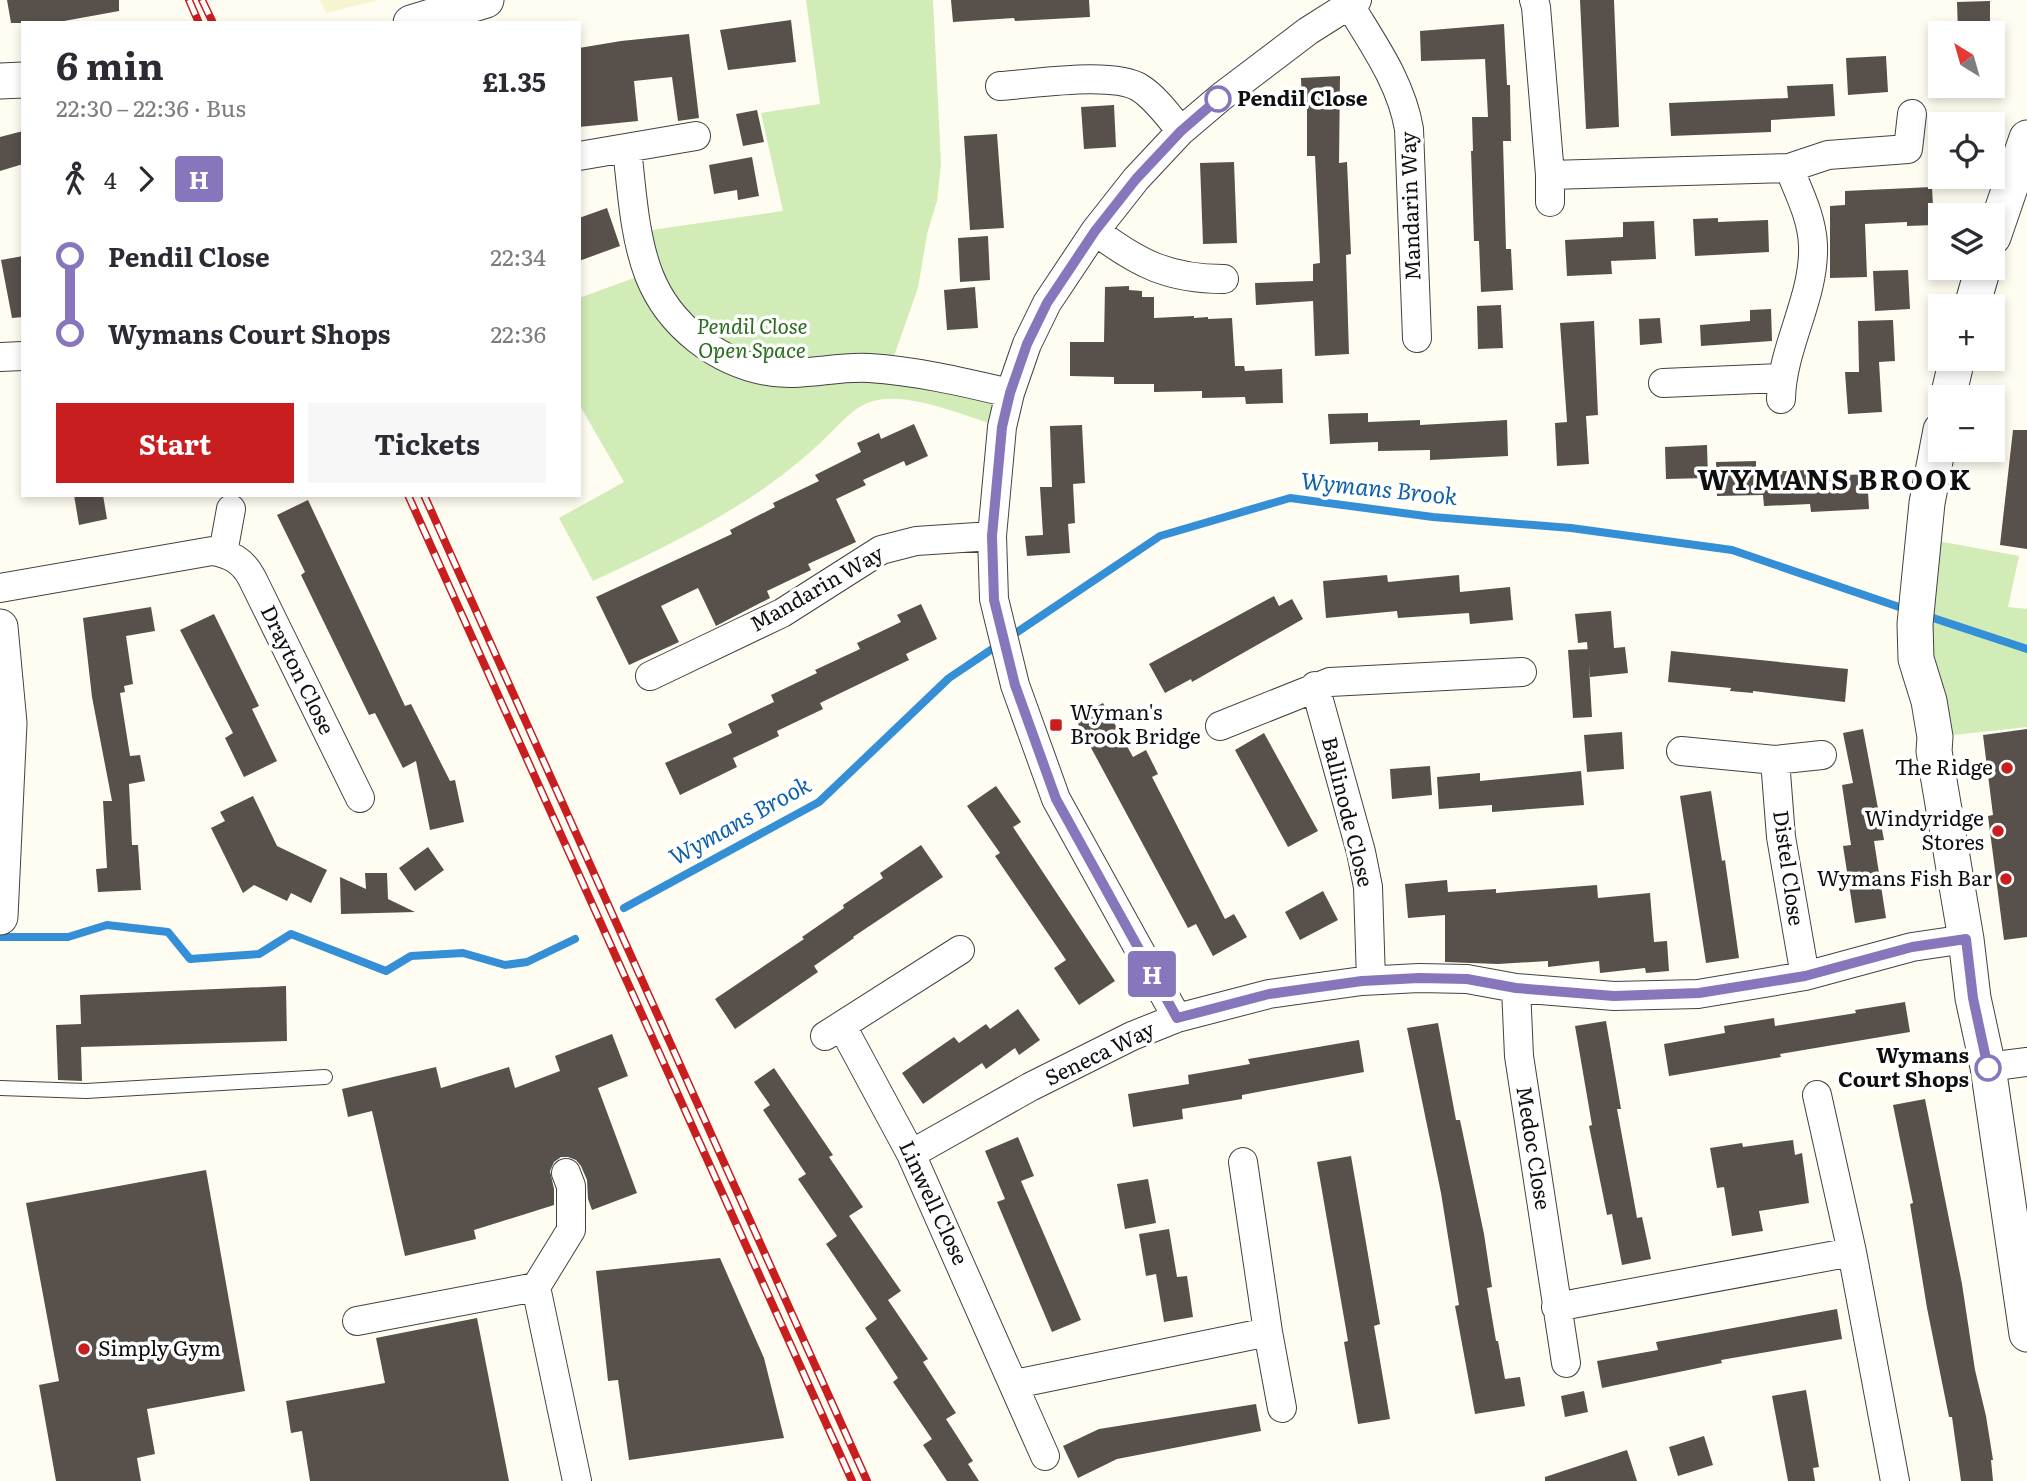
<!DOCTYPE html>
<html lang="en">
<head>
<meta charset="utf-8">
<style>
  body { margin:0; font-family:Literata,serif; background:#f7f7f7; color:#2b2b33; height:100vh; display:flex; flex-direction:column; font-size:26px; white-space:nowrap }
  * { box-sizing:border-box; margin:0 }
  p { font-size:23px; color:#7c7c81 }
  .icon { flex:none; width:38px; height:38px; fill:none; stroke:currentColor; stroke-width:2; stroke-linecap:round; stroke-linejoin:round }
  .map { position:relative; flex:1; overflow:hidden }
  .side { position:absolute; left:21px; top:21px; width:560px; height:476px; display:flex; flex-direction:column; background:#fff; border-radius:0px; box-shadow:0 4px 10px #0003 }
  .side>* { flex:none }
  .badge { padding:0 14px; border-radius:5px; font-size:24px; line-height:46px }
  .needle { width:46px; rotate:323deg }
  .fabs { position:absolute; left:1928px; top:21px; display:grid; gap:14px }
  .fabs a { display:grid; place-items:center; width:77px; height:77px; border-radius:0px; background:#fff; box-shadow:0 4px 10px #0003; font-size:35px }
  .map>.badge { position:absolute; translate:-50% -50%; box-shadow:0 0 0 4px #fff }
  .legs { display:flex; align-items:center; gap:10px; height:77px; padding:0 35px; font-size:23px }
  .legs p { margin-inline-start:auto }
  .overview { display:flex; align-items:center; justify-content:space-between; height:119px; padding:0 35px }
  h1 { font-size:38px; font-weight:700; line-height:52px }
  .button { display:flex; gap:14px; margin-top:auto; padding:14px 35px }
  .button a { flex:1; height:80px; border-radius:0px; background:#c81e1f; color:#fff; font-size:28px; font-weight:700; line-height:80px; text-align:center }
  .button a+a { background:#f7f7f7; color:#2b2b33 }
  ul { padding:0 35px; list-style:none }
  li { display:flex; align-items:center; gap:24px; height:77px; font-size:26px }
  li i { display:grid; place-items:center; width:10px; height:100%; margin:0 9px; background:currentColor }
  li i::after { content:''; width:18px; height:18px; margin:-9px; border:5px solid; border-radius:50%; background:#fff }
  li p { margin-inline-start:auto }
  li:first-child i { background:linear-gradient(#0000 50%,currentColor 0) }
  li:last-child i { background:linear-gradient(currentColor 50%,#0000 0) }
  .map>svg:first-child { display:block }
  .farmland { fill:#f7f5cf }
  .green { fill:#d1ecb7 }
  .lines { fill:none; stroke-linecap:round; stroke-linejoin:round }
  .stream { stroke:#348fd6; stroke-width:8 }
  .building { fill:#58504b }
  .service-casing { stroke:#424242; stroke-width:16 }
  .minor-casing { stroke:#424242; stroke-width:30 }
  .tertiary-casing { stroke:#424242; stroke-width:37 }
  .service { stroke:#fff; stroke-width:14 }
  .minor { stroke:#fff; stroke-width:28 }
  .tertiary { stroke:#fff; stroke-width:35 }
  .rail-casing { stroke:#c81e1f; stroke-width:8 }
  .rail { stroke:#fff; stroke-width:5; stroke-dasharray:16; stroke-linecap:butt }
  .line-1-casing { stroke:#fff; stroke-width:16 }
  .line-1 { stroke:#8876bd; stroke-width:10 }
  .stop-1-dot { fill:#fff; stroke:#8876bd; stroke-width:3.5 }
  .poi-dot { fill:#c81e1f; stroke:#fff; stroke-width:2.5 }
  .labels { text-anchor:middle; stroke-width:7; stroke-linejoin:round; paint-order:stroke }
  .stop-label { font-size:21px; font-weight:bold; fill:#0f0f0f; stroke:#fff; text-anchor:start }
  .street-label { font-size:21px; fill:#0f0f0f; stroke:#fff }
  .park-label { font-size:21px; font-style:italic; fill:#286c1a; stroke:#fff }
  .poi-label { font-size:21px; fill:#0f0f0f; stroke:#fff; text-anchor:end }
  .water-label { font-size:23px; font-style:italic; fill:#0f60a9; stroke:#fff }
  .district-label { font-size:28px; font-weight:bold; letter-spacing:2px; fill:#0f0f0f; stroke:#fff }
</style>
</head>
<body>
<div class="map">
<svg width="2027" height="1481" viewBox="0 0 2027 1481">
  <rect width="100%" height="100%" fill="#fffdf1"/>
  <!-- farmland -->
  <path class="farmland" d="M320,0H379L326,13Z"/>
  <!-- green -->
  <path class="green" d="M806,0H933L941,164L937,201L927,234L918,288L889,370L1010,393L1002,427C965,417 911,391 873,401C853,406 835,430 819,444C803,459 784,474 766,487C711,525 653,553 593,581L559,518L624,482L579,404V298L648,273L638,232L783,211L761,113L820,104Z
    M1922,538L2019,556L2008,607L2027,609V727L1935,737Z"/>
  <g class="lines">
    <!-- stream -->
    <path class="stream" d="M1924,615L2027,649
      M624,908L819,802L949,678L1160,536L1290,498L1433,517L1571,528L1732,550L1908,610
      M0,937H68L107,925L168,932L190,959L259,954L291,934L386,971L411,956L463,953L505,965L527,962L575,939"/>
  </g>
  <!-- building -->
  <path class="building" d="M7,0H119V11L53,23H11Z
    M951,0H1089L1090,17L1015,21L1014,18L953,22Z
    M1580,0H1614L1619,127L1586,129Z
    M1990,1V33H1958L1957,2Z
    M791,20L796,62L728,70L720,30Z
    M1504,24L1507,85H1510L1511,141H1503L1506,249H1511L1513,290L1481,292L1479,241H1474L1471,151H1473L1472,117H1488L1485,59L1421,61L1420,31Z
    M689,34L699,118L678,121L672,77L634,81L638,121L579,127V48L621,41Z
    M1886,56L1888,92L1848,95L1846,58Z
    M1340,76L1339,163L1347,162L1351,254L1346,255L1349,354L1315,356L1313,301L1256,305L1255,283L1313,281V264L1320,263L1315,156H1307V106H1302L1301,78Z
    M1833,84L1835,116L1771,120V132L1671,136L1669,103L1788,98L1787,86Z
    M1114,105L1116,147L1084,149L1081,107Z
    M757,110L764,142L743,146L736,114Z
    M23,131V164L0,171V137Z
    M997,134L1004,228L970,230L964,136Z
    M752,157L759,196L738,200L737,190L714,194L709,165Z
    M1234,162L1237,243L1203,244L1200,163Z
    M1932,187L1934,225L1907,226V222L1865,224L1867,277L1830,278V206L1845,205V191Z
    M607,208L620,246L579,261V218Z
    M1718,218V222L1768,220L1769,252L1695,256L1693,219Z
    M1654,221L1656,259L1611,261L1612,274L1567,276L1565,240L1623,237V222Z
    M988,236L990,280L960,282L958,238Z
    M23,256V317L12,318L1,260Z
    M1908,270L1910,309L1875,311L1873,271Z
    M1129,286V290L1142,291V297H1154V318L1194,316V318L1208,317V319L1232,318L1235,366H1244L1245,371L1282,369L1283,403L1246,404L1245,397L1202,398V391L1154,392V384H1114V377L1070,376V342H1104L1105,287Z
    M975,287L978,328L947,330L944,290Z
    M1501,305L1503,348L1478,349L1477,306Z
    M1771,309L1772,341L1701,346L1700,325L1750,321V310Z
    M1660,318L1662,343L1640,345L1639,319Z
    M1893,320L1895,361L1879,362L1882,412L1848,414L1845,372H1859L1858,321Z
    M1594,321L1598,415L1586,416L1589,464L1557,466L1555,423L1567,422L1560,323Z
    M1368,413V422L1420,420V425L1507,420L1508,456L1430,460V450L1378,451V442L1330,444L1328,414Z
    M914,424L928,456L906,466L904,461L863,480L866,485L836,499L856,542L808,564L811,570L767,591L770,598L716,626L698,588L661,606L679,642L629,665L596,597L732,534L730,530L775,507L773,503L819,481L815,475L861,452L857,443L879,433L881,439Z
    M1082,425L1085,483L1073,484L1075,523L1068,524L1070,553L1027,556L1025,536L1043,535L1040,487H1052L1050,426Z
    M2013,430H2027V549L2000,545Z
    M1707,445L1708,478L1666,479L1665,447Z
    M1756,461V472L1809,470V477L1867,474L1869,509L1811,512L1810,504L1764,506L1763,495L1717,496L1716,462Z
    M74,495H103L107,519L79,525Z
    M308,500L405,706L411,704L450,781L455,780L464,822L430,830L416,761L403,768L375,713L369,715L301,575L305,572L277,515Z
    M1387,575L1388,582L1459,575L1460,592L1510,587L1513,620L1470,624L1469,613L1398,618L1397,611L1326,618L1323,581Z
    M1274,596L1279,606L1292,599L1303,619L1192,682L1191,679L1165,693L1149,664Z
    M921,604L937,639L906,654L909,660L820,703L823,709L777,731L779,736L733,758L737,767L680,795L665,763L732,733L728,724L774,702L771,695L817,673L815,670L860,649L857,643L901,622L897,615Z
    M151,607L155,631L126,636L133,684L124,686L125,692L120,693L130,756L140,755L145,781L129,784L132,845H138L141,890L98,892L96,869L107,868L103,801H112L92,697L83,618Z
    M1611,611L1614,648L1625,647L1628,673L1590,677L1587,642L1578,643L1575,614Z
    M214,614L259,706L252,709L277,761L244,777L225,738L233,733L180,630Z
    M1588,649L1592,717L1573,718L1568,650Z
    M1671,651L1848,669L1845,702L1753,691V693L1730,691L1731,688L1668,682Z
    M1103,703L1133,757L1146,750L1158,774L1152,777L1225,919L1234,914L1247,937L1213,956L1196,924L1188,928L1075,718Z
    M1863,729L1884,840L1874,841L1886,918L1855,923L1843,846L1851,845L1842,785L1853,783L1843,733Z
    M2027,729V937L2004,940L1988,816L1993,815L1983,735Z
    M1622,732L1624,769L1587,772L1584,735Z
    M1264,733L1318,831L1288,847L1235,750Z
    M1430,766L1432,795L1392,799L1390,769Z
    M1581,771L1584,805L1492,812V805L1439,809L1437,777L1480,773V781Z
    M996,786L1021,822L1013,827L1115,981L1079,1005L1054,968L1066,960L995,856L1000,853L967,806Z
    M1711,791L1722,861L1725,860L1739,958L1706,963L1680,796Z
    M253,796L277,846L327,870L311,903L291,893L287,901L254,885L243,893L211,828L225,821L220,812Z
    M921,845L943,877L853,937L854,938L814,966L818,972L735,1029L715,999L804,939L802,937L844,908L843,905L883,878L880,873Z
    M428,847L444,870L415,891L399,868Z
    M365,873H387L388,899L415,912L341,914L340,877L366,889Z
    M1447,880L1448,892L1496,889V893L1597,885L1598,898L1650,893L1654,942L1667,941L1669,971L1646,973L1645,968L1600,973L1599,961L1548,967V961L1498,964L1445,962V915L1408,918L1405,884Z
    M1323,891L1338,920L1300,940L1285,912Z
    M286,986L287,1041L81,1047L82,1081L58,1080L56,1025L81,1024L80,995Z
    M1905,1002L1910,1032L1780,1054L1781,1057L1669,1076L1664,1044L1725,1033L1724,1026L1774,1018L1775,1026L1856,1013L1855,1010Z
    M1018,1009L1040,1040L1019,1055L1015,1048L986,1069L982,1063L923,1104L902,1073L954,1037L959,1043L986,1024L990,1029Z
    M1606,1021L1621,1109H1617L1632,1190L1637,1218L1642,1217L1651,1259L1622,1265L1612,1214L1607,1215L1589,1126L1592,1125L1575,1026Z
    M1438,1023L1456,1120H1460L1484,1234L1492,1287L1487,1288L1496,1341H1498L1505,1379L1520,1377L1525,1406L1475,1414L1455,1306L1459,1305L1441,1193L1407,1028Z
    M612,1034L628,1076L598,1088L637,1193L592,1210L588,1199L587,1180L581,1166L576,1160L568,1157H561L554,1162L550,1171L554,1189V1205L474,1230L476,1239L405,1256L372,1111L348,1117L342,1089L436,1067L441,1088L509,1067L515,1088L560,1071L555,1056Z
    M1359,1040L1364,1072L1242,1095V1099L1182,1109L1183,1119L1133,1127L1128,1094L1189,1084L1188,1075L1250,1064L1248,1059Z
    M774,1068L833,1155L829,1157L863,1207L849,1216L901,1291L888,1300L928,1359L923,1362L956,1413L946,1419L973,1461L968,1464L979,1481H947L923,1445L932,1439L893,1382L898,1378L865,1328L877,1319L826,1244L837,1236L798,1179L806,1174L763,1110L770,1105L754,1082Z
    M1925,1099L1962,1284L1975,1370L1986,1416L1993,1460H1991L1993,1481H1961L1952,1417H1949L1927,1308L1910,1204L1913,1203L1893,1105Z
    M1018,1137L1034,1176L1021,1181L1081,1320L1052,1332L997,1202L1005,1199L985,1151Z
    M1793,1140L1795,1155L1802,1153L1809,1203L1759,1211L1763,1231L1732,1236L1724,1187L1717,1188L1710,1148L1742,1143L1743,1147Z
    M1351,1156L1380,1324L1374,1326L1390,1419L1358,1424L1344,1342L1348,1341L1317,1162Z
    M206,1170L245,1391L147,1409L155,1454L137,1458L141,1481H56L39,1385L59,1381L26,1203Z
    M1148,1179L1156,1223L1125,1229L1117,1184Z
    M1169,1229L1177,1277L1187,1276L1193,1317L1164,1322L1156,1274L1146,1276L1139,1234Z
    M720,1258L764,1358L784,1438L629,1460L618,1380L608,1381L596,1271Z
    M1837,1309L1842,1339L1721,1360L1722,1363L1602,1388L1597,1361L1658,1350L1656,1342Z
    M477,1318L509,1481H310L302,1431L291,1433L286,1401L385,1383L376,1338Z
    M1806,1390L1819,1467L1813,1468L1815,1481H1788L1772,1396Z
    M1584,1391L1588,1412L1565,1417L1561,1396Z
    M1256,1404L1261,1431L1117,1459L1078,1478L1063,1446L1099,1429Z
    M1704,1436L1713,1465L1678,1476L1669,1447Z
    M1627,1450L1637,1481H1545V1477Z"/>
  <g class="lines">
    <!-- service casing -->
    <g class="service-casing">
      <path id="service" d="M0,1088L86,1091L325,1077"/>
    </g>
    <!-- minor casing -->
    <g class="minor-casing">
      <path id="minor" d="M1534,0L1536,7L1550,175V202
        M1349,4C1373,44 1401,82 1409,129L1417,338
        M1000,86C1034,84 1113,71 1140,88C1156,98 1169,117 1181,131
        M627,149C632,191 634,236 649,275C669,326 718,364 773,372C805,376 837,366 869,368C917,371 963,382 1010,393
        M579,156L696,136
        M1550,175L1789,168L1828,155L1908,149L1912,114
        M1095,231C1139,264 1169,279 1224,279
        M0,357L23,356
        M1663,383L1781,378
        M1781,399C1782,346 1815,298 1813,245C1812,218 1799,193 1789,168
        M223,553L231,509
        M0,588L212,551C231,554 243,561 252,578L360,798
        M650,676L782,613L881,550L916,541L992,536
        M1315,686L1361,852L1368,887L1371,980
        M1220,726L1330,682L1522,672
        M1681,751L1775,760L1822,755
        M1775,760L1781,837L1805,976
        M1516,988L1519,1056L1566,1363
        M1177,1018L1056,799L1015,685L994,599L992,536L1002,427L1010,393L1027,344L1047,303L1095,231L1136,179L1181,131L1221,97L1308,31L1357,0
        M842,1026L911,1154L1045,1456
        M825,1036L960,950
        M1988,1067L2027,1062
        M1817,1095L1852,1252L1895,1481
        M911,1154L1030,1087L1132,1036L1177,1018L1269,994L1362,981L1419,978L1467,979L1516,988L1614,996L1698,994L1805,976L1912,947L1966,939
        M1243,1162L1268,1332L1282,1408
        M536,1287L577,1481
        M1556,1307L1852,1252
        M357,1321L536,1287L571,1230V1186L566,1173
        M1015,1384L1268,1332"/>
    </g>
    <!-- tertiary casing -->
    <g class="tertiary-casing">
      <path id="tertiary" d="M411,23L486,0
        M0,81L23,80
        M1993,237L2027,138
        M1972,306L1983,268
        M1948,397L1957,359
        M1941,430L1927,503L1915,624L1916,659L1929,701L1935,737L1934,751L1966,939L1973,998L1988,1067L2027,1334
        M0,627L9,723L0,917"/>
    </g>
    <!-- service -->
    <use href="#service" class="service"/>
    <!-- minor -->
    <use href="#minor" class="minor"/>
    <!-- tertiary -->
    <use href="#tertiary" class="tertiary"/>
    <!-- rail casing -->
    <g class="rail-casing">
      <path id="rail" d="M189,0L199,23
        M202,0L213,23
        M408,495L852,1481
        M424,495L867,1481"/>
    </g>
    <!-- rail -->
    <use href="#rail" class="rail"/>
  </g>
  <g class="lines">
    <!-- line-1 casing -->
    <g class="line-1-casing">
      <path id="line-1" d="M1218,99L1181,131L1136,179L1095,231L1047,303L1027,344L1010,393L1002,427L992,536L994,600L1015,685L1056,799L1177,1018L1269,994L1362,981L1419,978L1467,979L1516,988L1614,996L1699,993L1805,976L1912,947L1966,939L1973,998L1988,1068"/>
    </g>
    <!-- line-1 -->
    <use href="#line-1" class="line-1"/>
  </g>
  <!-- markers -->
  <g class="stop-1-dot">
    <circle cx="1218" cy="99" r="12"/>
    <circle cx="1988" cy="1068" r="12"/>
  </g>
  <g class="poi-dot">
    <rect x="1049" y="718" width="14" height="14" rx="3.5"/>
    <circle cx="2007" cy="768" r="7"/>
    <circle cx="1998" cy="831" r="7"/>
    <circle cx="2006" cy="879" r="7"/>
    <circle cx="84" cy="1349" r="7"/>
  </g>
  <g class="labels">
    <!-- stop labels -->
    <g class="stop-label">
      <text x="1237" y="106">Pendil Close</text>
      <text x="1969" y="1063" text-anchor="end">Wymans<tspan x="1969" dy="24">Court Shops</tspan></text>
    </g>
    <!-- street labels -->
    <g class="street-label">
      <text transform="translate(1411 206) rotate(-92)" y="7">Mandarin Way</text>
      <text transform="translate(817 589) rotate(-30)" y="7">Mandarin Way</text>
      <text transform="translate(297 670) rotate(64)" y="7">Drayton Close</text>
      <text transform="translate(1347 812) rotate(76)" y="7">Ballinode Close</text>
      <text transform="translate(1788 868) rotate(82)" y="7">Distel Close</text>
      <text transform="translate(1100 1054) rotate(-26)" y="7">Seneca Way</text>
      <text transform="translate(1533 1148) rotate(81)" y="7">Medoc Close</text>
      <text transform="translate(933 1203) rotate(65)" y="7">Linwell Close</text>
    </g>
    <!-- park labels -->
    <g class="park-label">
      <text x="752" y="334">Pendil Close<tspan x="752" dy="24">Open Space</tspan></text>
    </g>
    <!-- poi labels -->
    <g class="poi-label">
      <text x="1070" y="720" text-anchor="start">Wyman's<tspan x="1070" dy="24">Brook Bridge</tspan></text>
      <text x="1993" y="775">The Ridge</text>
      <text x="1984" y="826">Windyridge<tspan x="1984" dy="24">Stores</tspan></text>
      <text x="1992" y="886">Wymans Fish Bar</text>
      <text x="98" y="1356" text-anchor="start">Simply Gym</text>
    </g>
    <!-- water labels -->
    <g class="water-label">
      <text transform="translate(1379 489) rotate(6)" y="8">Wymans Brook</text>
      <text transform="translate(740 821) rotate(-29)" y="8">Wymans Brook</text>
    </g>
    <!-- district labels -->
    <g class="district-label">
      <text x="1835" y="490">WYMANS BROOK</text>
    </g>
  </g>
</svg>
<div class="fabs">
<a><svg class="needle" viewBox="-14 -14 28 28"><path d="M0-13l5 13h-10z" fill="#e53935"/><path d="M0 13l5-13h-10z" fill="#7c7c81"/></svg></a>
<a><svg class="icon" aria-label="locate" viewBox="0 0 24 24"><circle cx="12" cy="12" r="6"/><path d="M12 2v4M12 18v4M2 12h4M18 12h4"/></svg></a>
<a><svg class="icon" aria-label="layers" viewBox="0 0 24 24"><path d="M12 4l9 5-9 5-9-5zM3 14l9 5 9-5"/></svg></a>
<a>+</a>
<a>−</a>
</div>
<b class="badge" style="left:1152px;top:974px;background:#8876bd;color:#fff">H</b>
<section class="side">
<div class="overview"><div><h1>6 min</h1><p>22:30 – 22:36 · Bus</p></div><b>£1.35</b></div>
<div class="legs"><svg class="icon" aria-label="walk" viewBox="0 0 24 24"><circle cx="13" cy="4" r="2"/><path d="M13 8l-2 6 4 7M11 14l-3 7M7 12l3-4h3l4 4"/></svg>4<svg class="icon" aria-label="forward" viewBox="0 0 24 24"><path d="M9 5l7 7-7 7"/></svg><b class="badge" style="background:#8876bd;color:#fff">H</b></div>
<ul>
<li><i style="color:#8876bd"></i><b>Pendil Close</b><p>22:34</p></li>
<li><i style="color:#8876bd"></i><b>Wymans Court Shops</b><p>22:36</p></li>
</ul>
<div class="button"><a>Start</a><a>Tickets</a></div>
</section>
</div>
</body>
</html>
